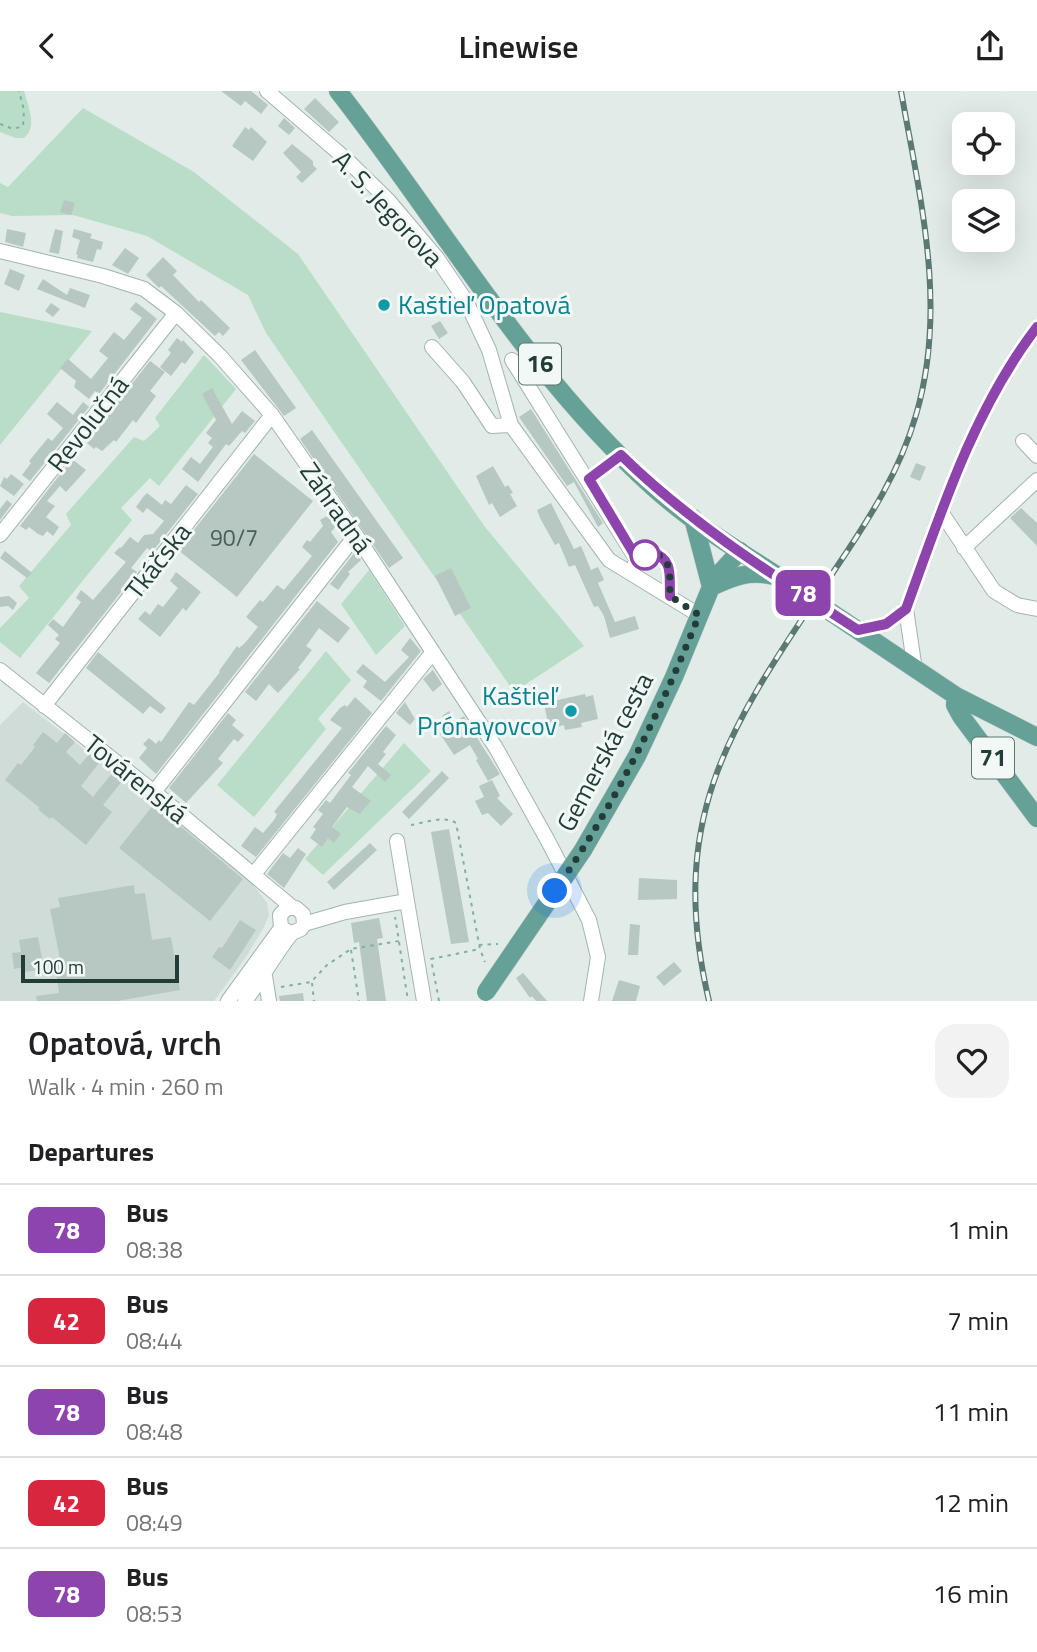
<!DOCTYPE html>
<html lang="en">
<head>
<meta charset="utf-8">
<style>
  body { margin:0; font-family:"Titillium Web",sans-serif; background:#f2f2f2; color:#202124; height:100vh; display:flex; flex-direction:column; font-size:26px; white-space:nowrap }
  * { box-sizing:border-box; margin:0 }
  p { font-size:23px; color:#757577 }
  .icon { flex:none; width:38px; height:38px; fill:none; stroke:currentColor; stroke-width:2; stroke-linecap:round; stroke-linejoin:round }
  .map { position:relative; height:910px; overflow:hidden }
  .side { display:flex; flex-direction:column; background:#fff; flex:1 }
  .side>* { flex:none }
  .badge { padding:0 14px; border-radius:10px; font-size:24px; line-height:46px }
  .controls { position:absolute; left:952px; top:21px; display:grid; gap:14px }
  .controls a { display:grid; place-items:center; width:63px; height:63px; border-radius:14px; background:#fff; box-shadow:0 7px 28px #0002; font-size:35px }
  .scale { position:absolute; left:21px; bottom:18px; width:158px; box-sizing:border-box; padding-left:7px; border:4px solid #223d38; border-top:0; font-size:19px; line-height:24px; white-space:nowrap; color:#223d38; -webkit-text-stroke:5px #f2f8f6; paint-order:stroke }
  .you { position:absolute; width:35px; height:35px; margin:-18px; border:5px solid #fff; border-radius:50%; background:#1a73e8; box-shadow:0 0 0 10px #1a73e833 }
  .map>.badge { position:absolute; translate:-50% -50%; box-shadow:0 0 0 4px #fff }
  h2 { padding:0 28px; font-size:26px; line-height:63px }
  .round { display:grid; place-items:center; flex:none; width:74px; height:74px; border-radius:21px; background:#f2f2f2 }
  .head { display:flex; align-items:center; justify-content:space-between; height:119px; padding:0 28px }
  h1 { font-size:33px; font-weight:600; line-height:52px }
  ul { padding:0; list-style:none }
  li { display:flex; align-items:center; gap:21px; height:91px; padding:0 28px; border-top:2px solid #e0e0e0 }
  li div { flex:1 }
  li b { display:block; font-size:26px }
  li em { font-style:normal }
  li .badge { min-width:77px; font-weight:700; text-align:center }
  header { display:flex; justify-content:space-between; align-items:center; height:91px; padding:0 28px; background:#fff; font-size:32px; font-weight:600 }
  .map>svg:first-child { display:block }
  .built { fill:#d0dcd7 }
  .green { fill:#baddc7 }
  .building { fill:#b7c7c1 }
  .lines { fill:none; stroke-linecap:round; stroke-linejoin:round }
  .minor-casing { stroke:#a4b4b0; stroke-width:16 }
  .major-casing { stroke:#c1c9c7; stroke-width:19 }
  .path { stroke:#82afa6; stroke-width:2; stroke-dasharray:3.5 5; stroke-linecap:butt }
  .minor { stroke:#fff; stroke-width:14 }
  .major { stroke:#66a198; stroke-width:18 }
  .rail-casing { stroke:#5c7873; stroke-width:6 }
  .rail { stroke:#f2f8f6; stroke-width:3.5; stroke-dasharray:10; stroke-linecap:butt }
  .major-bridge-casing { stroke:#c1c9c7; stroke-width:19; stroke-linecap:butt }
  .major-bridge { stroke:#66a198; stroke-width:18 }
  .line-casing { stroke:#fff; stroke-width:16 }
  .line { stroke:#8e44ad; stroke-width:10 }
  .walk { stroke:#223d38; stroke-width:7; stroke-dasharray:0 12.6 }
  .culture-dot { fill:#0f9aa8; stroke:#f2f8f6; stroke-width:2.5 }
  .stop-dot { fill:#fff; stroke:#8e44ad; stroke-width:3.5 }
  .labels { text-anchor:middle; stroke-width:6; stroke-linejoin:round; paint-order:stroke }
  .number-label { font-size:23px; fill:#47605a }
  .shield { fill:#f2f8f6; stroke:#607571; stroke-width:2 }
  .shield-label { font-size:24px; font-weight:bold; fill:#223d38 }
  .street-label { font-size:26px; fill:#223d38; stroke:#f2f8f6 }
  .culture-label { font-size:26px; fill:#0d838f; stroke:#f2f8f6; text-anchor:start }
</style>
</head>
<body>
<header><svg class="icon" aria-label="back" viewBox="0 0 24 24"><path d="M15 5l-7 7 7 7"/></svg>Linewise<svg class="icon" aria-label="share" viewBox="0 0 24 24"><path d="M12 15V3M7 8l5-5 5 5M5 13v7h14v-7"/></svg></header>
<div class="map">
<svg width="1037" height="910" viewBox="0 0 1037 910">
  <rect width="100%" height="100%" fill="#e1ece8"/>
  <!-- built -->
  <path class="built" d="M23,611L245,783L267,812L269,824L264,836L244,869L214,910H0V634Z"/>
  <!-- green -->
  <path class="green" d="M0,0H24C28,15 38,36 24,47H16L0,41Z
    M83,17L194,81L298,163L485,436L584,555L514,601L266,242L248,204L147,145L73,124L12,125L0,122V92L8,96Z
    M0,221L92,240L0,354Z
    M204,264L236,298L159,395L150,387L121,417L132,429L20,567L0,551V537L29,507L19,495L71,434L66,423L134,346L144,350L160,335L155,327Z
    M369,479L405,535L376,564L341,513Z
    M326,560L351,589L318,628L326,638L254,726L217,694Z
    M404,652L431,680L323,784L305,768Z"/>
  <!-- building -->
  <path class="building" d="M221,0H251L268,14L261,23L245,10L241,15Z
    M315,7L339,31L329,41L304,18Z
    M284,27L295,37L289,44L278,35Z
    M245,36L249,39L251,36L267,51L253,70L232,55Z
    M292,53L313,70V74L317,78L302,92L296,86L301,81L283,62Z
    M64,109L75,112L71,124L60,121Z
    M7,138L26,142L23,156L5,151Z
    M55,138L63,140L59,163L49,161Z
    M74,138L92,143L90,147L103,151L101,159L97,158L93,171L77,167L78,164L76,163L80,149L72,146Z
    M125,157L139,167L128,183L112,174Z
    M163,166L177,180L173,184L199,211L201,209L230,237L223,245L219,241L215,245L161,195L159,197L146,184Z
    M10,178L25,184L19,200L4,193Z
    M43,188L67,204L70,197L90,204L85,217L37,198Z
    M136,211L157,228L99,303L95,300L89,308L74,296L76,290L60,277L68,268L91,288L108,267L99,260L114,241L124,249L142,227L130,218Z
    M51,212L60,218L53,226L45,220Z
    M440,230L448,242L439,248L431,235Z
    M177,247L182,251L183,249L194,261L185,273L182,271L171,285L160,276L171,262L168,259Z
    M255,259L296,317L284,325L241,269Z
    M150,270L165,281L150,300L156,305L136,332L133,329L116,351L114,349L102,360L96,356L94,358L87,352L95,343L94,341Z
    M212,297L232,333L242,320L255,330L245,342L242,340L229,355L226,353L198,391L182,378L191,366L200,373L213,356L208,352L212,347L206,342L216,329L202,303Z
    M57,311L73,324L83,311L89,316L30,390L22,384L31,372L29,370L48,347L52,350L63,337L47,323Z
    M531,318L603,432L598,436L574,391L567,395L519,326Z
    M312,339L403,467L389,477L300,348Z
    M254,363L313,410L237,506L178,459Z
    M72,368L86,379L66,401L60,395L47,410L55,415L46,426L59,436L53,445L47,440L43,445L38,443L29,436L26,439L20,435Z
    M916,372L926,376L920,390L910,386Z
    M493,375L505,396L508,394L513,402L510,403L517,415L500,426L492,412L489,414L476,385Z
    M11,383L24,393L14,405L0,395L4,386L7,388Z
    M186,394L198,403L152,461L147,457L131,477L137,481L49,592L36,582L60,552L55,548L59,544L48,534L53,528L63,536L81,511L76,507L81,499L93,509L126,471L114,462L120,456L121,457L130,446L138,452L144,444L153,443L164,430L147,417L143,422L136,416L143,406L147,402L162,414L165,409L171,413Z
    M7,409L12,413L0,429V418Z
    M551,412L574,458L581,455L591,479L598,476L604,489L598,492L615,531L635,525L639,538L610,547L604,525L598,515L594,516L575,474L569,476L559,452L555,454L540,427L537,419Z
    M324,415L337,434L331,441L338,451L156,683L139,667L147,657L143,653L149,647L156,653L159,649L161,651L189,611L194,614L220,581L219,580L237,555L239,557L244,553L258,536L246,526L260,509L263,511L277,494L284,499L312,465L302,456L307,449L310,451L323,435L320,429L329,424Z
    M1021,417L1037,432V455L1010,427Z
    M5,460L32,482L27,487L0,467Z
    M355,461L361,469L348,481L350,483L338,499L330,493Z
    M451,477L471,517L455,525L435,485Z
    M176,481L201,501L186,520L183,517L160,546L138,528L145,520L150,524L158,513L163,516L178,497L170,490Z
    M9,505L17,512L13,519L8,515L0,516V506Z
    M317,510L350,537L338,552L319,537L306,555L312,559L298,577L300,578L278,602L269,593L256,610L245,601Z
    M410,547L421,560L381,610L363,596L367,590L356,581L363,573L385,591L409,566L401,559Z
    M98,561L166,617L161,623L150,615L143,623L86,577Z
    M433,579L442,593L433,601L423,588Z
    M585,603L586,606L593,604L598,628L581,632L582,636L565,639L564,634L549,638L544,612Z
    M355,606L372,622L256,766L241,755L255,736L263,742L274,729L277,723L274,721L277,717L342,637L330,629L340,617L345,614L347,616Z
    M405,611L415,628L410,634L396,622Z
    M449,620L455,631L464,625L473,640L474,646L476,645L500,683L488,690L476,669L478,668L470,654L454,664L440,643V640L447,634L442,625Z
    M228,622L236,629L232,634L244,644L238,651L234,648L218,668L223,672L186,712L169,697Z
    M386,635L396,644L383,661L386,663L378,673L391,684L385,691L368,675L352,696L371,710L360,723L347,716L332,736L341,743L334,752L328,747L322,756L310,747L316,738L313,736L323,723L318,719L326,709L330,712L351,684L348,682Z
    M43,641L57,652L65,642L75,651L66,661L80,674L90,662L100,671L81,695L93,706L113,681L123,689L103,714L112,721L86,754L52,726L50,728L41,721L38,718L40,717L5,689L18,672L21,674L35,656L33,654Z
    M442,680L449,687L409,728L402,721Z
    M492,689L500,705L497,707L513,723L501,735L488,722L482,724L475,710L484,706L479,695Z
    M154,713L243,788L210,830L119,757Z
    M449,738L469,851L451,853L431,741Z
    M370,752L377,759L334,799L327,791Z
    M298,757L306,763L284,797L267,783L283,762L290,767Z
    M639,787L677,789V808L638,809Z
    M134,794L135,803L145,802L152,849L171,846L180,899L117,910H37L36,905L59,902L55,874L61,873L50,818L60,816L58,807Z
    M379,827L383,847L377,848L386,910H367L359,851L354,852L351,832Z
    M240,829L256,839L230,879L212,866L219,856L222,857Z
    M630,833L640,834L638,864H628Z
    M38,846L44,878L25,881L24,876L14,878L12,862L21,861L19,849Z
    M674,871L682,880L664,895L656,886Z
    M523,882L547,910H536L532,905L530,907L516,887Z
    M619,889L640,895L636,910H612Z
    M303,902L304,910H280L279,905Z"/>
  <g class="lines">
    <!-- minor casing -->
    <g class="minor-casing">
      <path id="minor" d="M267,0L346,68L388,109L437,167L466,210L489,259L511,334L609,469L699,524
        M0,160L103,185L144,198L176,222L220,265L272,324L356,444L496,657L548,750L589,829L598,866L591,910
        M432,256L463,291L492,335L511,334
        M512,269L637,469
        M1023,350L1037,365
        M589,388L621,364
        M941,421L994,500L1017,514L1037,518
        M0,444L176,222
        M964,457L1037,389
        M633,477L637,469L652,461C674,469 669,484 670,505
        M906,518L915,579
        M858,539L886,533L906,518C941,421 974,318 1037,236
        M0,579L154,701L292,816
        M44,615L272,324
        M154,701L356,444
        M397,750L407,810
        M254,783L433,561
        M304,833L303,823L296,817H287L280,824L281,837L292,842L301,838L304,833L345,821L407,810L424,910
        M265,885L269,910
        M228,910L281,837
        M245,910C262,888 274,864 292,842"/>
    </g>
    <!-- major casing -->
    <g class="major-casing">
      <path id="major" d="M338,0C442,133 527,283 654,397C697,436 749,466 797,497
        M693,427L711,496
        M711,496C733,486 749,479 774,485
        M832,522L956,605L1037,646
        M956,605L955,614L961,625L1037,727
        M583,759L637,665L674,586L711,496L719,483L740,460"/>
    </g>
    <!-- path -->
    <path class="path" d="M0,33L13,38L23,35L24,19L19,0
      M411,734C424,732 444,724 456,732L480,858L485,871
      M399,851L408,910
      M479,854L498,853
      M351,859L359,910
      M312,892L314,910
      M281,896L311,891L327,874L351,858L399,850L395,826
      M439,910L431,868L480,858"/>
    <!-- minor -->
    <use href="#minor" class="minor"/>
    <!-- major -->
    <use href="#major" class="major"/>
    <!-- rail casing -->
    <g class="rail-casing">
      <path id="rail" d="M709,910C664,719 736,628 836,477C869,428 900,380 916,324C948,216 920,107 901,0"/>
    </g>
    <!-- rail -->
    <use href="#rail" class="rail"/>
    <!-- major-bridge casing -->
    <g class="major-bridge-casing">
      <path id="major-bridge" d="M797,497L832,522
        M486,901L583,759"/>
    </g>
    <!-- major-bridge -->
    <use href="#major-bridge" class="major-bridge"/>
  </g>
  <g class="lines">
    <!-- line casing -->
    <g class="line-casing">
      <path id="line" d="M670,505C669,484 674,469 652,461L637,468L589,388L621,364C691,433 776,486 858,539L886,533L906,518C941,421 974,318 1037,236"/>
    </g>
    <!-- line -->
    <use href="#line" class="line"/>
    <!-- walk -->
    <path class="walk" d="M555,800C615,713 660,622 699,524L670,505C669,484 674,469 652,461L645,464"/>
  </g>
  <!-- markers -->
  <g class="culture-dot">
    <circle cx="384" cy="214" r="7"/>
    <circle cx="571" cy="620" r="7"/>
  </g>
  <circle class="stop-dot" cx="645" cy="464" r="14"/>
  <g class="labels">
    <!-- number labels -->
    <g class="number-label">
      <text x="234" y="455">90/7</text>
    </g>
    <!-- shield labels -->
    <g class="shield">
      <rect x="519" y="252.5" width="42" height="41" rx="5"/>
      <rect x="972" y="646.5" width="42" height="41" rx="5"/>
    </g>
    <g class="shield-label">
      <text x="540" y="281">16</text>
      <text x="993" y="675">71</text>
    </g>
    <!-- street labels -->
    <g class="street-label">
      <text transform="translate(388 118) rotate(47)" y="9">A. S. Jegorova</text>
      <text transform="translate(88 333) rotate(-52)" y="9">Revolučná</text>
      <text transform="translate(336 417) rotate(55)" y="9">Záhradná</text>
      <text transform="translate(158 470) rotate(-52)" y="9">Tkáčska</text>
      <text transform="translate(605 661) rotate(-62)" y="9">Gemerská cesta</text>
      <text transform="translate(136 688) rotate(39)" y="9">Továrenská</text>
    </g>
    <!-- culture labels -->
    <g class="culture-label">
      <text x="398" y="223">Kaštieľ Opatová</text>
      <text x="557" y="614" text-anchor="end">Kaštieľ<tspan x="557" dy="30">Prónayovcov</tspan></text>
    </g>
  </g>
</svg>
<div class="controls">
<a><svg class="icon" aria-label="locate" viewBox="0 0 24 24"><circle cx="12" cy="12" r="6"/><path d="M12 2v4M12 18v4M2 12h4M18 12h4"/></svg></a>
<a><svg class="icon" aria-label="layers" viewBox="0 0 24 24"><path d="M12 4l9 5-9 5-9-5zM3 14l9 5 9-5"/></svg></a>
</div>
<div class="scale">100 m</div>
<div class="you" style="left:555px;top:800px"></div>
<b class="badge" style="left:803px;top:502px;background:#8e44ad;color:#fff">78</b>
</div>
<section class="side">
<div class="head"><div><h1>Opatová, vrch</h1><p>Walk · 4 min · 260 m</p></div><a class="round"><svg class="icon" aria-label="heart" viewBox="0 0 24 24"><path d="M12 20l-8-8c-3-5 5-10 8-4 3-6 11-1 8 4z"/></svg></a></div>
<h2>Departures</h2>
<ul>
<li><span class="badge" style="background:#8e44ad;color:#fff">78</span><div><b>Bus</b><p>08:38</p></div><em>1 min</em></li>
<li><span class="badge" style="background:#d7263d;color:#fff">42</span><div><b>Bus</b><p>08:44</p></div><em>7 min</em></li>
<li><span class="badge" style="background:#8e44ad;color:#fff">78</span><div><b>Bus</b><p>08:48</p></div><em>11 min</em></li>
<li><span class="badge" style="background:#d7263d;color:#fff">42</span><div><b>Bus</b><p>08:49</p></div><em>12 min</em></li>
<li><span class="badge" style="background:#8e44ad;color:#fff">78</span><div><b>Bus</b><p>08:53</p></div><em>16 min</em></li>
</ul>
</section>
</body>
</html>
